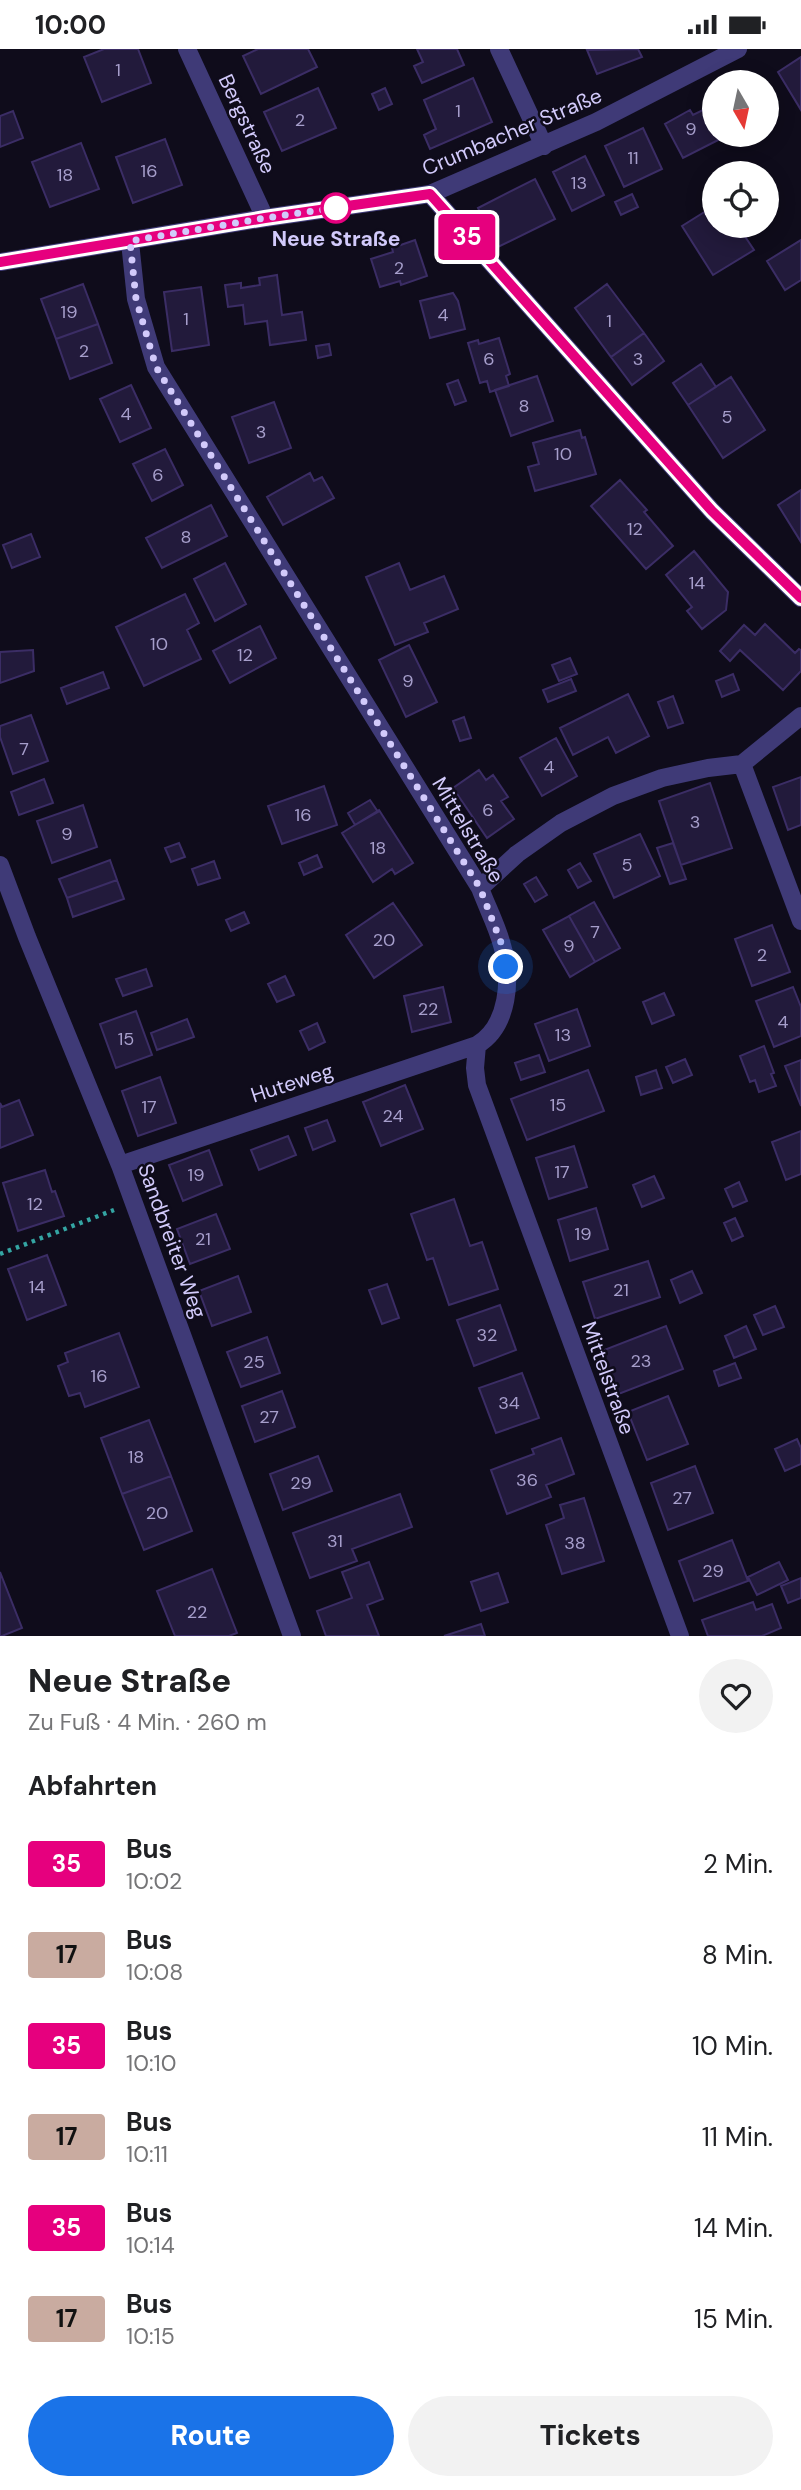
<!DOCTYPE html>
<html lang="de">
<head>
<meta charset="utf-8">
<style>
  body { margin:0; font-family:"DM Sans",sans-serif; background:#f2f2f2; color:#202124; height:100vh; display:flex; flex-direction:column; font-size:26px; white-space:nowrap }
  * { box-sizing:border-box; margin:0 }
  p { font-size:23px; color:#757577 }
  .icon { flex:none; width:38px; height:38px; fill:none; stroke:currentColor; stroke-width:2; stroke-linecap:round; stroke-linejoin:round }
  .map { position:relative; height:1587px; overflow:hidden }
  .side { display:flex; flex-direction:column; background:#fff; flex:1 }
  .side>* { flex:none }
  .badge { padding:0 14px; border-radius:5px; font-size:24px; line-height:46px }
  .needle { width:46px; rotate:171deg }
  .buttons { position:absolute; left:702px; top:21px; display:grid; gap:14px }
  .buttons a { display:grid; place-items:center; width:77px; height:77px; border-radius:50%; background:#fff; box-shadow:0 4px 18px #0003; font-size:35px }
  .you { position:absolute; width:35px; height:35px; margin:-18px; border:5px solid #fff; border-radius:50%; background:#1a73e8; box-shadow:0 0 0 10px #1a73e833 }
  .map>.badge { position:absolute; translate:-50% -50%; box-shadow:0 0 0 4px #fff }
  h2 { padding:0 28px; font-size:26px; line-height:63px }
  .round { display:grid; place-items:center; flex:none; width:74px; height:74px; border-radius:37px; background:#f2f2f2 }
  .headline { display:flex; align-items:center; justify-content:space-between; height:119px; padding:0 28px }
  h1 { font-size:33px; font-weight:800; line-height:52px }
  .action { display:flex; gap:14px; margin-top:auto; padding:14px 28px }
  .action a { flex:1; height:80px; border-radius:42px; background:#1a73e8; color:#fff; font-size:28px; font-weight:800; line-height:80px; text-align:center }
  .action a+a { background:#f2f2f2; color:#202124 }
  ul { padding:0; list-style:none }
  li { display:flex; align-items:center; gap:21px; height:91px; padding:0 28px }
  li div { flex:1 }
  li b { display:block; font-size:26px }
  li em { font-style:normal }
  li .badge { min-width:77px; font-weight:700; text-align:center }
  .status { display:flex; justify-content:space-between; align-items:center; height:49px; padding:0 35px; background:#fff; direction:ltr }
  .status svg { height:19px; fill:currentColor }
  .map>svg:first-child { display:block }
  .building { fill:#221a3b; stroke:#3b2d65; stroke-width:2 }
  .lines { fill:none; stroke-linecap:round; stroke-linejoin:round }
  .path { stroke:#34a5a3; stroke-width:4.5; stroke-dasharray:3.5 5; stroke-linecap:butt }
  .minor { stroke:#3f3a77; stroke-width:18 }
  .tertiary { stroke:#3f3a77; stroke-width:18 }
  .line-casing { stroke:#fff; stroke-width:16 }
  .line { stroke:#e6007e; stroke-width:10 }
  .walk { stroke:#d2cafb; stroke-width:7; stroke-dasharray:0 12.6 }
  .stop-dot { fill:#fff; stroke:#e6007e; stroke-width:3.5 }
  .labels { text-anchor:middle; stroke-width:5; stroke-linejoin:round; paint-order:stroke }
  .number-label { font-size:18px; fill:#a69ecb }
  .street-label { font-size:21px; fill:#d2cafb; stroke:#0f0c1b }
  .stop-label { font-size:21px; font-weight:bold; fill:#d2cafb; stroke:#0f0c1b }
</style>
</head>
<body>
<div class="status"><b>10:00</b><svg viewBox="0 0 49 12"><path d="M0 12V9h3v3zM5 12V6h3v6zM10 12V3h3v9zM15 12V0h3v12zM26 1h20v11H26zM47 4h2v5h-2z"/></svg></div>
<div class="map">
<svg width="801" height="1587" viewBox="0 0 801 1587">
  <rect width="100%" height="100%" fill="#0f0c1b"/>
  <!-- building -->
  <path class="building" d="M104,0H138L151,34L102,53L84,8Z
    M258,0H308L317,18L261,45L243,7Z
    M417,0H457L464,16L422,34L414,17L423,13Z
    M638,0L642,8L597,25L587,1Z
    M801,8V61L778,23Z
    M473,29L492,73L430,100L424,86L436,80L424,51Z
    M318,39L336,79L282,102L264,63Z
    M385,39L392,55L379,61L372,45Z
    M713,56L714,86H728L683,109L665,75L690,61L693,66Z
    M13,62L23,89L0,98V67Z
    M643,79L662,120L624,138L605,97Z
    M165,90L182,136L133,154L116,108Z
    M81,94L99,140L50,158L32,113Z
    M585,107L604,146L572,162L553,123Z
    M535,130L555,170L498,198L478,159Z
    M632,145L638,158L621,166L615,153Z
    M714,157V177H738L754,201L713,226L682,177Z
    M415,191L427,227L401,236L400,232L380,238L371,210L393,203L392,199Z
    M801,191V231L785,241L767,212Z
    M277,226L282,266L302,263L306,291L270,296L267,272L245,275L243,256L228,258L225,236L241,234V239L260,236L259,229Z
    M83,235L98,275L56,290L41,250Z
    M607,235L644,284L611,308L575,259Z
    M201,238L209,296L172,302L164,243Z
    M453,244L458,252L465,280L430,289L420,252Z
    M98,275L112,314L70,330L56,290Z
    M644,284L664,312L632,336L611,308Z
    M499,289L510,325L506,327L509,337L490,343L487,332L480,334L468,294L478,291L479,295Z
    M329,295L331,306L318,309L316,297Z
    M701,315L716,338L688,356L673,334Z
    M537,327L553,372L511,387L495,341Z
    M731,328L765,381L723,409L688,356Z
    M458,331L466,352L455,356L447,335Z
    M131,336L151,379L120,393L100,350Z
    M274,353L291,399L249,414L232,368Z
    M580,381L582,389L585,388L596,425L535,442L528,418L539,415L533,394Z
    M165,400L183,436L152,452L133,415Z
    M310,424L314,432L322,428L334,449L283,476L267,448Z
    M620,431L647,461L644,463L673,497L646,520L591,457Z
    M801,441V493L778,456Z
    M211,456L227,487L162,519L146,489Z
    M31,485L40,508L12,519L3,496Z
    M694,502L728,543L726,561L702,580L687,562L692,558L666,526Z
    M225,514L246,555L215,572L194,530Z
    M399,514L410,541L444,527L458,560L424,574L428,583L395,596L366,528Z
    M185,545L199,574L187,581L201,610L144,637L116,578Z
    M765,575L795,604L799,600L801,601V622L783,641L740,601L730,612L720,602L744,576L755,586Z
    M260,577L276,609L230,634L213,602Z
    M409,596L437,653L406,668L379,611Z
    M33,601L34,622L0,634V603Z
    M570,609L577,625L559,632L552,616Z
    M103,623L109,639L67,655L61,639Z
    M733,625L739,641L722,648L716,632Z
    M571,630L576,642L548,653L543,641Z
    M628,645L649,687L616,704L608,688L573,706L560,679Z
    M673,647L683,674L668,679L658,653Z
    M31,666L48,712L13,725L0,688V677Z
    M464,668L471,689L460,692L453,672Z
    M556,689L577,727L542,747L520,709Z
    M479,721L486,731L493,726L508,748L501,752L514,770L487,789L453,739Z
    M801,728V776L788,781L773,738Z
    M44,730L53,754L19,766L11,743Z
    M710,734L732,799L681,816L659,752Z
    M324,737L337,776L282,795L268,757Z
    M370,751L378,763L355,776L348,764Z
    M83,756L97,798L52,814L37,772Z
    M379,761L413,814L395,825L392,820L373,833L342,784Z
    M640,785L660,827L614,849L594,805Z
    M179,794L185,808L171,813L165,799Z
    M673,794L686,830L670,835L657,799Z
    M317,806L322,818L304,826L299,814Z
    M110,811L117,831L67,849L59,830Z
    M214,812L220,829L198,836L192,820Z
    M580,814L591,832L578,839L568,821Z
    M536,828L547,846L535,853L524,835Z
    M117,831L124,850L73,868L67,849Z
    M594,853L620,899L595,913L569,867Z
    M393,854L422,896L374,929L346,886Z
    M244,863L249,874L231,882L226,871Z
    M569,867L595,913L570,928L543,881Z
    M772,876L790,923L752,937L735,890Z
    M146,920L152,937L123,947L116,930Z
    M285,927L294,946L277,953L268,935Z
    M443,938L451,973L412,983L404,947Z
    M793,938L801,958V987L774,998L756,952Z
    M664,944L674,966L652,975L643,953Z
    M577,960L590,997L549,1012L535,975Z
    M136,962L152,1006L116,1019L100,975Z
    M187,970L194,988L157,1001L151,984Z
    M317,974L325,993L309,1001L300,982Z
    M764,997L774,1024L771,1025L776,1037L759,1043L755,1031L750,1033L740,1007Z
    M539,1006L545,1023L521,1031L515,1014Z
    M685,1010L692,1026L673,1034L666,1018Z
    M801,1011V1057L785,1017Z
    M588,1021L604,1062L527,1091L511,1050Z
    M656,1021L662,1039L641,1046L636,1028Z
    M160,1028L176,1074L138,1087L122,1042Z
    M405,1036L423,1080L381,1097L363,1053Z
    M19,1051L33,1086L0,1099V1054L2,1058Z
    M327,1071L335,1092L313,1101L305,1079Z
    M801,1082V1125L786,1131L772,1093Z
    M288,1087L296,1106L259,1121L251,1101Z
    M574,1097L587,1138L549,1150L536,1109Z
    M209,1101L222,1136L183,1152L169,1116Z
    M45,1121L52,1143L55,1142L64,1167L18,1182L3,1134Z
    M654,1127L664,1149L642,1158L633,1136Z
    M739,1133L747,1152L733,1158L725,1140Z
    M454,1150L470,1197L482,1193L498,1240L449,1256L433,1209L427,1211L411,1165Z
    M596,1159L608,1200L570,1212L558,1171Z
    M216,1165L230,1200L190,1215L177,1180Z
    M735,1169L743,1187L732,1192L724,1174Z
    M47,1206L66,1256L27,1271L8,1220Z
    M648,1212L660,1248L595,1270L583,1233Z
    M692,1222L702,1244L680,1254L671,1231Z
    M238,1227L251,1263L212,1277L199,1242Z
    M387,1235L399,1269L382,1275L369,1241Z
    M500,1256L516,1301L474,1317L457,1271Z
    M775,1257L784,1278L763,1286L754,1266Z
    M666,1277L683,1320L616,1346L599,1303Z
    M746,1277L756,1300L734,1309L725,1287Z
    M119,1284L139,1338L85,1358L80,1344L69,1347L58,1317L68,1313L65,1304Z
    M267,1288L280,1324L241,1338L227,1303Z
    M735,1314L741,1329L719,1337L714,1322Z
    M522,1324L539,1369L496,1384L479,1339Z
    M282,1342L295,1378L255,1393L242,1357Z
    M668,1347L688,1395L647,1411L628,1363Z
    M149,1371L171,1427L122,1445L101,1389Z
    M561,1389L574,1425L546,1436L551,1448L507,1465L491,1421L534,1405L532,1400Z
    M797,1390L801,1399V1415L785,1422L775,1400Z
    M318,1407L332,1442L283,1461L270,1425Z
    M695,1417L713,1464L668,1481L651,1434Z
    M171,1427L192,1482L144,1501L122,1445Z
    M400,1445L412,1478L352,1500L357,1512L310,1529L293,1484Z
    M584,1449L604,1512L562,1525L546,1476L564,1469L560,1456Z
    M732,1491L748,1532L694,1552L679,1512Z
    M369,1513L383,1550L367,1556L379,1587H326L317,1562L352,1549L342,1523Z
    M779,1513L788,1531L757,1546L748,1528Z
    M212,1520L237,1584L229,1587H175L157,1542Z
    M0,1523L22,1579L2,1587H0Z
    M498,1524L508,1553L481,1562L471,1533Z
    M801,1529V1549L788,1554L781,1537Z
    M753,1553L756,1561L772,1555L781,1579L762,1587H708L702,1571Z
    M481,1575L485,1587H444Z"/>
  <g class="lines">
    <!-- path -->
    <path class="path" d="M0,1205L114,1161"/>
    <!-- minor -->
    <path class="minor" d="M187,0L265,169
      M499,0L544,97
      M430,145L596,73L738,0
      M130,193L136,250L156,318L480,839C487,858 497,877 502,896C512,929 509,977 477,996L475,1019L477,1036L680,1587
      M742,715L801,872
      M0,816L27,888L120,1116L292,1587
      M480,839L517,805L561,774L613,747L662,729L708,719L742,715L801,667
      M120,1116L477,996"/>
    <!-- tertiary -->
    <path class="tertiary" d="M0,213L265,169L430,145L712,462L801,549"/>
  </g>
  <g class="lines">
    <!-- line casing -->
    <g class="line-casing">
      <path id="line" d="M0,213L265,169L430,145L712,462L801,549"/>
    </g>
    <!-- line -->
    <use href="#line" class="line"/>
    <!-- walk -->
    <path class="walk" d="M336,159L348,157L265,169L130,192L136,250L156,318L480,839L502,896L506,918"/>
  </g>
  <!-- markers -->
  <circle class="stop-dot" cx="336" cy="159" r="14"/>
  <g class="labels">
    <!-- number labels -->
    <g class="number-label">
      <text x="118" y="27">1</text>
      <text x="458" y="68">1</text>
      <text x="300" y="77">2</text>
      <text x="691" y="86">9</text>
      <text x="633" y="115">11</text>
      <text x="149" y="128">16</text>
      <text x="65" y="132">18</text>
      <text x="579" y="140">13</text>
      <text x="399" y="225">2</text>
      <text x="69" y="269">19</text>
      <text x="443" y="272">4</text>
      <text x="186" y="276">1</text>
      <text x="609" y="278">1</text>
      <text x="84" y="308">2</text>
      <text x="489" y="316">6</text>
      <text x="638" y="316">3</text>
      <text x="524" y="363">8</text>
      <text x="126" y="371">4</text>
      <text x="727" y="374">5</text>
      <text x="261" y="389">3</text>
      <text x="563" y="411">10</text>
      <text x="158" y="432">6</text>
      <text x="635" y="486">12</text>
      <text x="186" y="494">8</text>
      <text x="697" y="540">14</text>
      <text x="159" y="601">10</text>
      <text x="245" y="612">12</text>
      <text x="408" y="638">9</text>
      <text x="24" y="706">7</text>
      <text x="549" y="724">4</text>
      <text x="488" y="767">6</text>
      <text x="303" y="772">16</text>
      <text x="695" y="779">3</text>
      <text x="67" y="791">9</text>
      <text x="378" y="805">18</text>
      <text x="627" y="822">5</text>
      <text x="595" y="889">7</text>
      <text x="384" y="897">20</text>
      <text x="569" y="903">9</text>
      <text x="762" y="912">2</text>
      <text x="428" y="966">22</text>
      <text x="783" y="979">4</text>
      <text x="563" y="992">13</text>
      <text x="126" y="996">15</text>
      <text x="558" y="1062">15</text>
      <text x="149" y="1064">17</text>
      <text x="393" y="1073">24</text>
      <text x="562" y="1129">17</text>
      <text x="196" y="1132">19</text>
      <text x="35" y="1161">12</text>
      <text x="583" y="1191">19</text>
      <text x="203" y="1196">21</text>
      <text x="37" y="1244">14</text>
      <text x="621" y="1247">21</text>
      <text x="487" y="1292">32</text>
      <text x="641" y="1318">23</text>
      <text x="254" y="1319">25</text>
      <text x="99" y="1333">16</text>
      <text x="509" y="1360">34</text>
      <text x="269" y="1374">27</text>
      <text x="136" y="1414">18</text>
      <text x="527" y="1437">36</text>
      <text x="301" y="1440">29</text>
      <text x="682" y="1455">27</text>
      <text x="157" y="1470">20</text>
      <text x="335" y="1498">31</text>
      <text x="575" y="1500">38</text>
      <text x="713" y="1528">29</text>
      <text x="197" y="1569">22</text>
    </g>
    <!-- street labels -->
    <g class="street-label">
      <text transform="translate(247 75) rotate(65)" y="7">Bergstraße</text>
      <text transform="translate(512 83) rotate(-23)" y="7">Crumbacher Straße</text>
      <text transform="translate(468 781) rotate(59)" y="7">Mittelstraße</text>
      <text transform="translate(292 1034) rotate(-18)" y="7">Huteweg</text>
      <text transform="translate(172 1192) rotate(70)" y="7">Sandbreiter Weg</text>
      <text transform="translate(608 1329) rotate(70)" y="7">Mittelstraße</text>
    </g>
    <!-- stop labels -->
    <g class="stop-label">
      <text x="336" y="197">Neue Straße</text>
    </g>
  </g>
</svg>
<div class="buttons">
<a><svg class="needle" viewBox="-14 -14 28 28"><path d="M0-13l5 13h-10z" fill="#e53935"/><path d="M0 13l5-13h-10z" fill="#757577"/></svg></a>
<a><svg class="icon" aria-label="locate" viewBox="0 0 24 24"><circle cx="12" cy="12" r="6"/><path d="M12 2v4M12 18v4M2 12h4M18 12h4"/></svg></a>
</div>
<div class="you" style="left:506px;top:918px"></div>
<b class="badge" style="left:467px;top:188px;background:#e6007e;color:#fff">35</b>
</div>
<section class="side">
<div class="headline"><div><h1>Neue Straße</h1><p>Zu Fuß · 4 Min. · 260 m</p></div><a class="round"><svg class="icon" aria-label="heart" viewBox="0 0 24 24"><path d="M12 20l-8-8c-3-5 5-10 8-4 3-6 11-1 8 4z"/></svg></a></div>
<h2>Abfahrten</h2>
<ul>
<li><span class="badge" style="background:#e6007e;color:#fff">35</span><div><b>Bus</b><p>10:02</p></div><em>2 Min.</em></li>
<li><span class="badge" style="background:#c9aba0;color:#111">17</span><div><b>Bus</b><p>10:08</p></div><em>8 Min.</em></li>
<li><span class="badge" style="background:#e6007e;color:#fff">35</span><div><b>Bus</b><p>10:10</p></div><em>10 Min.</em></li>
<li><span class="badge" style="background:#c9aba0;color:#111">17</span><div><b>Bus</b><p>10:11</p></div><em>11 Min.</em></li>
<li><span class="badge" style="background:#e6007e;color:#fff">35</span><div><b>Bus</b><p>10:14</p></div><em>14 Min.</em></li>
<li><span class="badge" style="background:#c9aba0;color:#111">17</span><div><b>Bus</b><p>10:15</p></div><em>15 Min.</em></li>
</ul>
<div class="action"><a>Route</a><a>Tickets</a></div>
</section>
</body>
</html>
